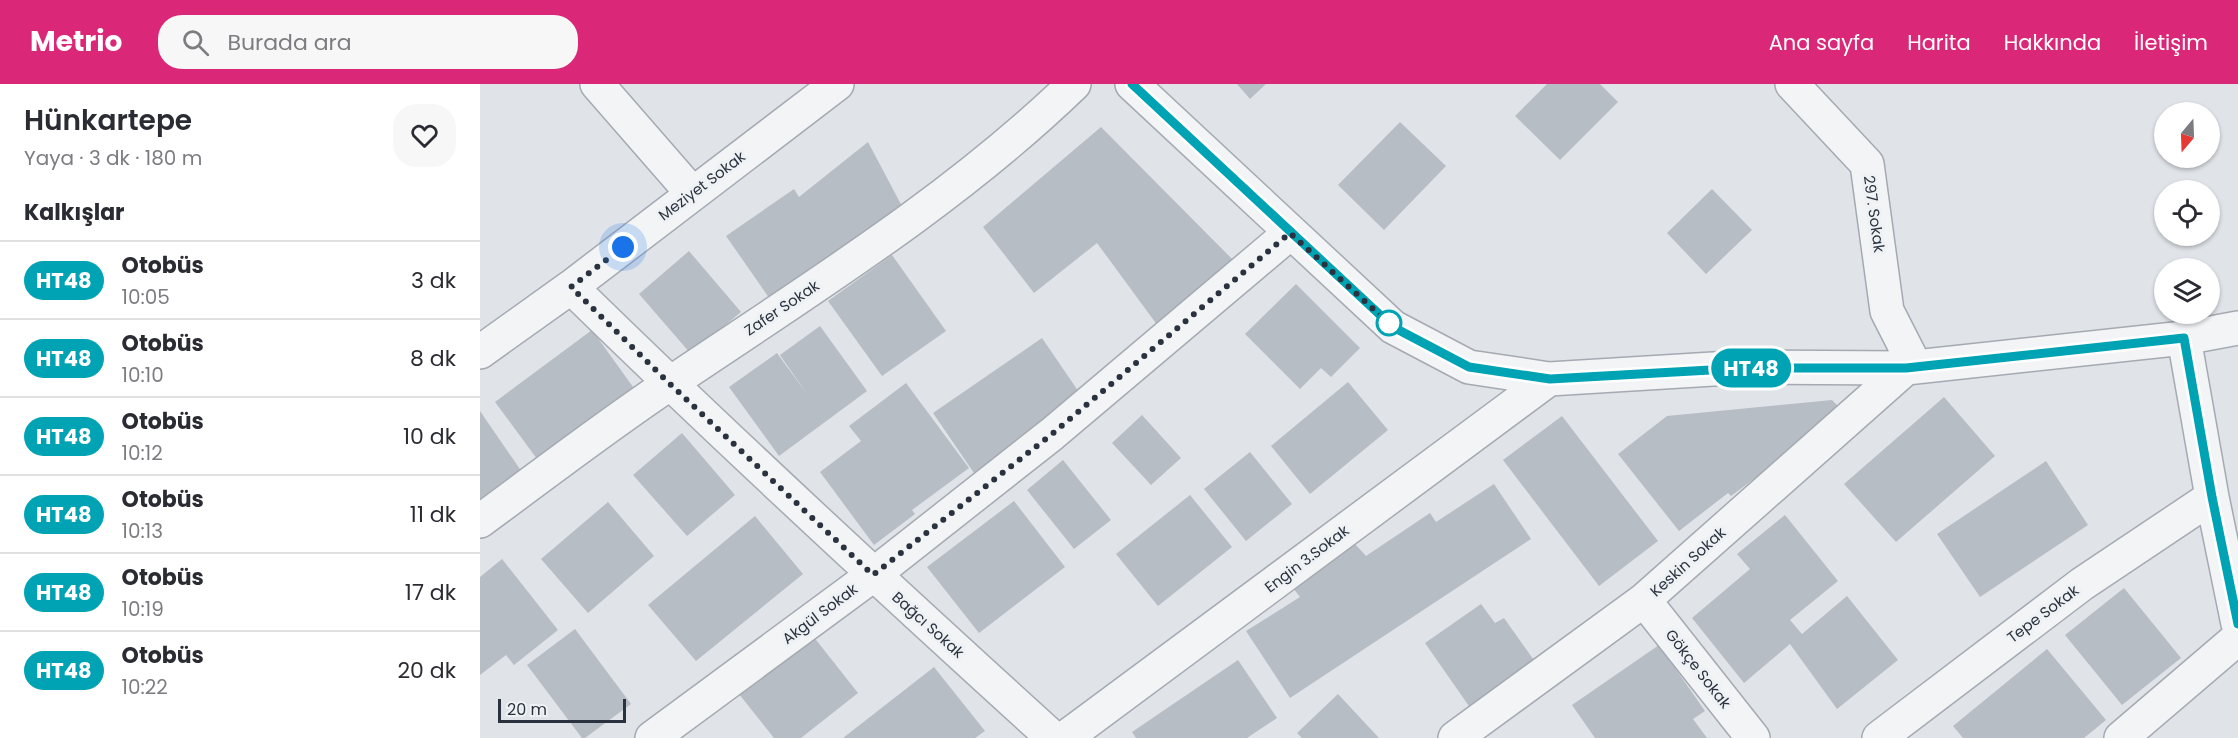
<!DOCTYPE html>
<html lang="tr">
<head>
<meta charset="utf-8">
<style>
  body { margin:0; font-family:Poppins,sans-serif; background:#f7f7f7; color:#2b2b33; height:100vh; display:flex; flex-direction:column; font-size:22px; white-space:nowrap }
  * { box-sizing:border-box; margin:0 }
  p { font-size:20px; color:#7c7c81 }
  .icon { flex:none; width:33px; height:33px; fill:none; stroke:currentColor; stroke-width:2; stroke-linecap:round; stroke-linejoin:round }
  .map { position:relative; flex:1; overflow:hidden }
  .drawer { display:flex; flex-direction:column; background:#fff; width:480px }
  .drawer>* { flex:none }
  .badge { padding:0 12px; border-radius:20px; font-size:21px; line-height:39px }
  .needle { width:39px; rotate:199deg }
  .buttons { position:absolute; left:1674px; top:18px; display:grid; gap:12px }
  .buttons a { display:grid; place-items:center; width:66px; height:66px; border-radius:50%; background:#fff; box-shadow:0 2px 4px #0004; font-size:30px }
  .scale { position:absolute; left:18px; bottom:15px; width:128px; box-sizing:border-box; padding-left:6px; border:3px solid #29323e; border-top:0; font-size:16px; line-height:21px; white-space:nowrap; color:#29323e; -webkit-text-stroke:4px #eff2f5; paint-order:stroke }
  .you { position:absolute; width:30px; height:30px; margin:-15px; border:4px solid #fff; border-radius:50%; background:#1a73e8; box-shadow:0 0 0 9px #1a73e833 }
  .map>.badge { position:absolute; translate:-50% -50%; box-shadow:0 0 0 3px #fff }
  h2 { padding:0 24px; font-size:22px; line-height:54px }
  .round { display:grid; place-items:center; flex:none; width:63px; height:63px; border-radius:24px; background:#f7f7f7 }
  .overview { display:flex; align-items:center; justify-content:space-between; height:102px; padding:0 24px }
  h1 { font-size:28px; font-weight:600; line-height:45px }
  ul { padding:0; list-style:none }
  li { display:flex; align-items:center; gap:18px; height:78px; padding:0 24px; border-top:2px solid #e1e1e2 }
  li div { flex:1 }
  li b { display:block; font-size:22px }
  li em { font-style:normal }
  li .badge { min-width:66px; font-weight:700; text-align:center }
  header { display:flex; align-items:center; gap:36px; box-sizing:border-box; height:84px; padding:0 30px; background:#db2777; color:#fff }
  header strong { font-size:28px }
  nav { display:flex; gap:33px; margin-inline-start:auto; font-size:21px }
  .search { width:420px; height:54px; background:#f7f7f7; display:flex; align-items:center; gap:15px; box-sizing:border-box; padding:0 21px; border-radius:24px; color:#7c7c81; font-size:22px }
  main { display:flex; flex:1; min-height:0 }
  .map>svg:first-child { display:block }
  .building { fill:#b7bdc4 }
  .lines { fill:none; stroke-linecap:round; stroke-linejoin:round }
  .minor-casing { stroke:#a5aab2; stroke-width:36 }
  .minor { stroke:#f2f4f6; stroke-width:33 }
  .line-casing { stroke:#fff; stroke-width:14 }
  .line { stroke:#00a3b4; stroke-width:9 }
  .walk { stroke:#29323e; stroke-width:6; stroke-dasharray:0 10.8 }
  .stop-dot { fill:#fff; stroke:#00a3b4; stroke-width:3 }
  .labels { text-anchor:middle; stroke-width:6; stroke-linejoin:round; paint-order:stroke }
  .street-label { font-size:15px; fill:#29323e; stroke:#eff2f5 }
</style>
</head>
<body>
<header>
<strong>Metrio</strong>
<div class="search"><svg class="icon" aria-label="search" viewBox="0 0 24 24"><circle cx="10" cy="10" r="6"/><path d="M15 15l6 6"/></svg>Burada ara</div>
<nav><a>Ana sayfa</a><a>Harita</a><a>Hakkında</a><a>İletişim</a></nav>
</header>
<main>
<section class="drawer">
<div class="overview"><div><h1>Hünkartepe</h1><p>Yaya · 3 dk · 180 m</p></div><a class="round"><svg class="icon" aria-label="heart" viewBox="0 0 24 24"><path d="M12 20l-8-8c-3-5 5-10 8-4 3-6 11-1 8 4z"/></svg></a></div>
<h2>Kalkışlar</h2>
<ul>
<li><span class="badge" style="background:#00a3b4;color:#fff">HT48</span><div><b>Otobüs</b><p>10:05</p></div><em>3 dk</em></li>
<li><span class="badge" style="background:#00a3b4;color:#fff">HT48</span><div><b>Otobüs</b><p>10:10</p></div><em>8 dk</em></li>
<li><span class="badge" style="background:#00a3b4;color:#fff">HT48</span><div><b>Otobüs</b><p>10:12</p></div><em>10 dk</em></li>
<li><span class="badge" style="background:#00a3b4;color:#fff">HT48</span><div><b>Otobüs</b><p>10:13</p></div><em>11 dk</em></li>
<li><span class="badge" style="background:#00a3b4;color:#fff">HT48</span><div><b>Otobüs</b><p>10:19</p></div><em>17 dk</em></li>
<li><span class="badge" style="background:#00a3b4;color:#fff">HT48</span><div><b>Otobüs</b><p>10:22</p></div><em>20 dk</em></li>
</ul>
</section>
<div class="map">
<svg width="1758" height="654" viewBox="0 0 1758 654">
  <rect width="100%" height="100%" fill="#e0e3e8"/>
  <!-- building -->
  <path class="building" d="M757,0H786L770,15Z
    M1067,0H1120L1138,18L1080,76L1035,32Z
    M920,38L966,82L904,146L858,101Z
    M621,43L757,180L678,242L617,159L554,209L503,143Z
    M388,58L424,126L292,218L246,152L314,105L319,113Z
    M1232,105L1272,146L1226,190L1187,149Z
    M209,167L261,228L211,270L159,210Z
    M412,171L466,247L402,292L348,217Z
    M816,200L880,264L851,293L841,284L820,305L765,250Z
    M340,242L387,307L299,372L249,303L297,269L327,310L300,271Z
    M112,246L161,314L60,379L15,318Z
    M562,254L603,314L494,389L453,329Z
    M868,298L908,346L830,410L791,362Z
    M426,299L489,384L432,426L435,430L394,461L340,388L381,357L369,342Z
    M1464,313L1515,372L1416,458L1364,400Z
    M1352,316L1364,328L1251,412L1248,409L1199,447L1138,370L1187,332Z
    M0,327L44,391L0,421Z
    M662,331L701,374L671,401L632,359Z
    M1082,332L1178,457L1119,502L1023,376Z
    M202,349L255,411L207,452L153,391Z
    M770,368L812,420L766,457L724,405Z
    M583,376L631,436L594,465L547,406Z
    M1566,377L1608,441L1500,513L1457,450Z
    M1014,400L1051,455L810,614L766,547L820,513L813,504L875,460L886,472L950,429L956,438Z
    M710,411L752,463L678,522L636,470Z
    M534,417L585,483L499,549L447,483Z
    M128,418L174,472L108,529L61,475Z
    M1305,431L1358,497L1310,536L1322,550L1367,512L1418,576L1357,625L1310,560L1264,599L1212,534L1270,485L1257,470Z
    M275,432L323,490L216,577L168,521Z
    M22,475L78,546L34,581L26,571L0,591V493Z
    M1644,504L1701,574L1642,621L1585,551Z
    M1001,520L1015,539L1024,534L1056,579L991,625L945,559Z
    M95,545L151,620L105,654H102L47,581Z
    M333,552L378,609L321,654H294L259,610Z
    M1179,561L1225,627L1213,635L1227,654H1115L1092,621Z
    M1567,565L1626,636L1604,654H1483L1473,642Z
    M758,576L797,634L767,654H656L652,648Z
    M454,583L505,647L495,654H363Z
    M858,610L899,654H822L817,649Z"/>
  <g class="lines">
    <!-- minor casing -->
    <g class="minor-casing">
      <path id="minor" d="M117,0L212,109
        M652,0L913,243L989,283L1069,295L1266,283L1426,284L1704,254L1758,244
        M1312,0L1387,80L1407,227L1435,282
        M91,203C248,357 410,506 573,654
        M1704,254L1732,413L1758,540
        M0,268L91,203L357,0
        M0,437C64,390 126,342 192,298C330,205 474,116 594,0
        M1164,516L1273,654
        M172,654L393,491L572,350L810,149
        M585,654L1069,295
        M975,654L1164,516L1426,284
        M1399,654L1602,500L1732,413
        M1641,654L1758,554"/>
    </g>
    <!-- minor -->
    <use href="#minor" class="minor"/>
  </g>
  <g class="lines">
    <!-- line casing -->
    <g class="line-casing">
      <path id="line" d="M652,0L913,243L989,283L1070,295L1266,284H1426L1704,254L1732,413L1758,540"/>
    </g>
    <!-- line -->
    <use href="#line" class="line"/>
    <!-- walk -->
    <path class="walk" d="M143,163L91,203L189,299L393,491L572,350L810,149L913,243L909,239"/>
  </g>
  <!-- markers -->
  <circle class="stop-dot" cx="909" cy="239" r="12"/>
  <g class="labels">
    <!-- street labels -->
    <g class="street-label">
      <text transform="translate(222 102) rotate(-37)" y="5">Meziyet Sokak</text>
      <text transform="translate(1394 130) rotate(82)" y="5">297. Sokak</text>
      <text transform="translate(302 224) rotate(-34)" y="5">Zafer Sokak</text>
      <text transform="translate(827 475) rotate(-37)" y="5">Engin 3.Sokak</text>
      <text transform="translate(1208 478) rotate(-42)" y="5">Keskin Sokak</text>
      <text transform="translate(340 530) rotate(-37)" y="5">Akgül Sokak</text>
      <text transform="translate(1563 530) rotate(-37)" y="5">Tepe Sokak</text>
      <text transform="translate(448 541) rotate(42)" y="5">Bağcı Sokak</text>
      <text transform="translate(1218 585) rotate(52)" y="5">Gökçe Sokak</text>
    </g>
  </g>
</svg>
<div class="buttons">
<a><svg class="needle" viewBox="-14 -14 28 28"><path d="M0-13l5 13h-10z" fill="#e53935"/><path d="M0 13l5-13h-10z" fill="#7c7c81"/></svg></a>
<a><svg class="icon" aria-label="locate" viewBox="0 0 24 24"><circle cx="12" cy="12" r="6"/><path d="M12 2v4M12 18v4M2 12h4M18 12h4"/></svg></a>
<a><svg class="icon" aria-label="layers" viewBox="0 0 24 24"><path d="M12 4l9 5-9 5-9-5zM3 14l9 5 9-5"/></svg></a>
</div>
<div class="scale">20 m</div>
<div class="you" style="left:143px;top:163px"></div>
<b class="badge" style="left:1271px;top:284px;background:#00a3b4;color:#fff">HT48</b>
</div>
</main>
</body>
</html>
